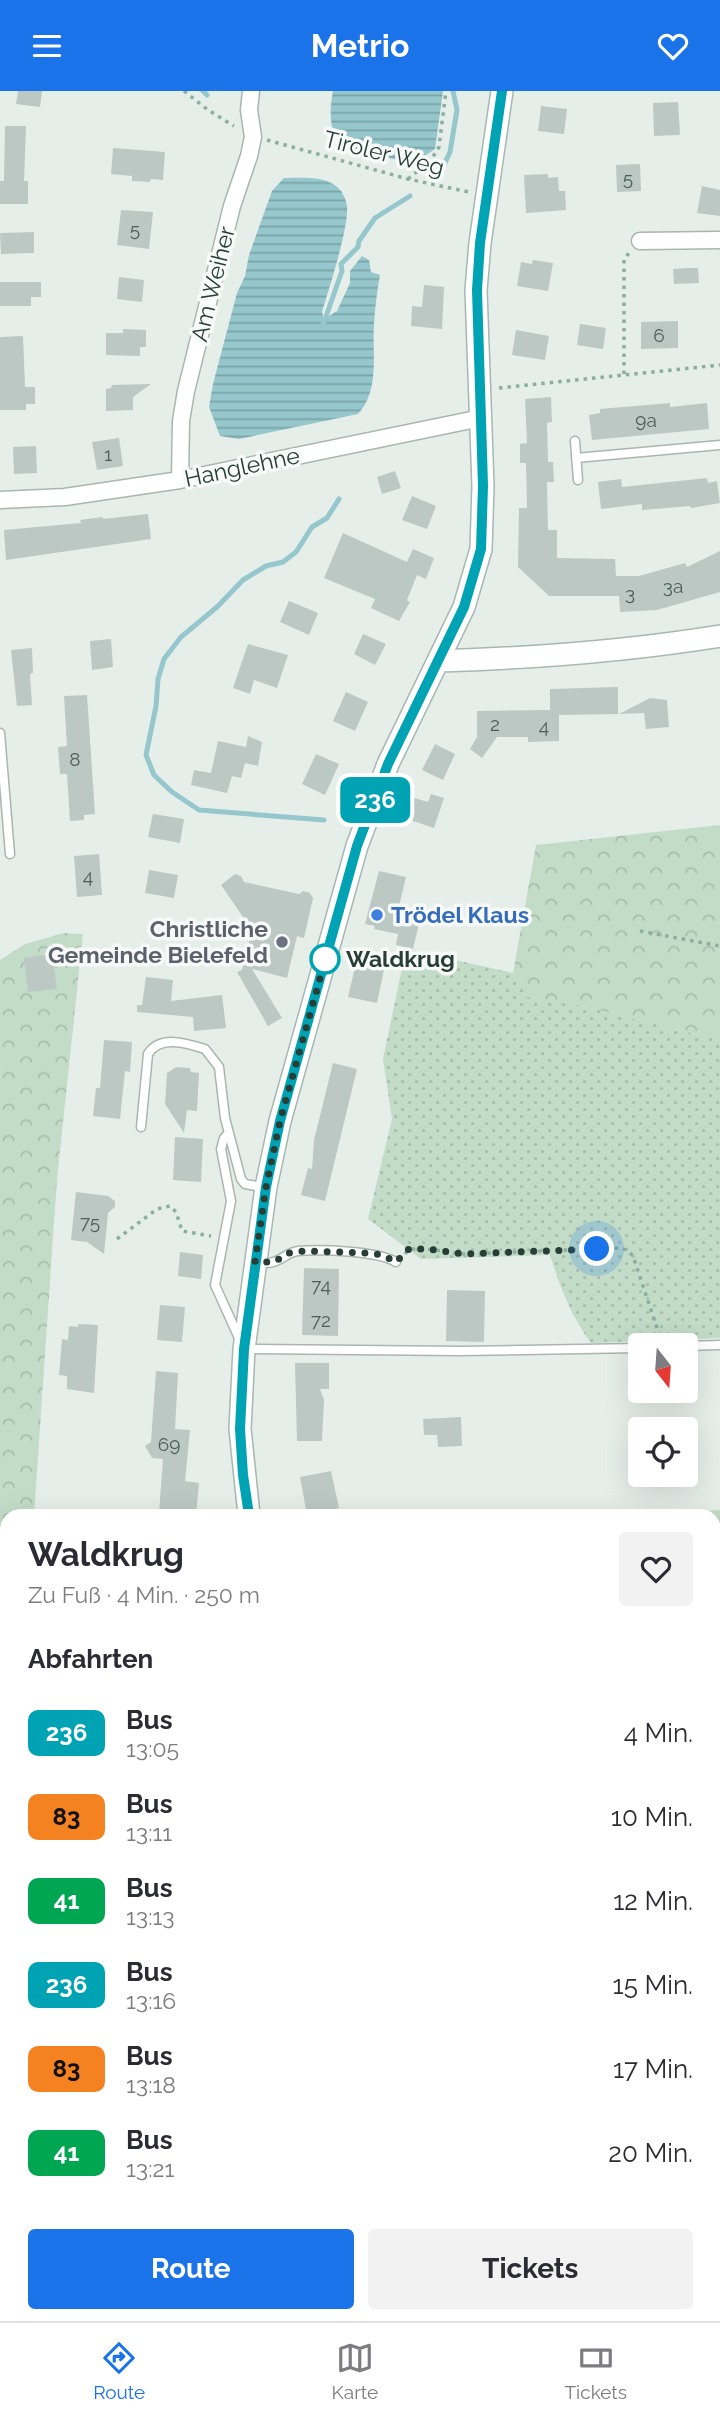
<!DOCTYPE html>
<html lang="de">
<head>
<meta charset="utf-8">
<style>
  body { margin:0; font-family:Raleway,sans-serif; background:#f2f2f3; color:#2b2b33; height:100vh; display:flex; flex-direction:column; font-size:26px; white-space:nowrap }
  * { box-sizing:border-box; margin:0 }
  p { font-size:23px; color:#7c7c81 }
  .icon { flex:none; width:38px; height:38px; fill:none; stroke:currentColor; stroke-width:2; stroke-linecap:round; stroke-linejoin:round }
  .map { position:relative; flex:1; overflow:hidden }
  .sheet { position:absolute; left:0px; top:1418px; width:721px; height:814px; display:flex; flex-direction:column; background:#fff; border-radius:21px 21px 0 0; box-shadow:0 7px 28px #0002 }
  .sheet>* { flex:none }
  .badge { padding:0 14px; border-radius:10px; font-size:24px; line-height:46px }
  .needle { width:46px; rotate:163deg }
  .fabs { position:absolute; left:628px; top:1242px; display:grid; gap:14px }
  .fabs a { display:grid; place-items:center; width:70px; height:70px; border-radius:7px; background:#fff; box-shadow:0 7px 28px #0002; font-size:35px }
  .you { position:absolute; width:35px; height:35px; margin:-18px; border:5px solid #fff; border-radius:50%; background:#1a73e8; box-shadow:0 0 0 10px #1a73e833 }
  .map>.badge { position:absolute; translate:-50% -50%; box-shadow:0 0 0 4px #fff }
  h2 { padding:0 28px; font-size:26px; line-height:63px }
  .round { display:grid; place-items:center; flex:none; width:74px; height:74px; border-radius:7px; background:#f2f2f3 }
  .summary { display:flex; align-items:center; justify-content:space-between; height:119px; padding:0 28px }
  h1 { font-size:33px; font-weight:700; line-height:52px }
  .action { display:flex; gap:14px; margin-top:auto; padding:14px 28px }
  .action a { flex:1; height:80px; border-radius:7px; background:#1a73e8; color:#fff; font-size:28px; font-weight:700; line-height:80px; text-align:center }
  .action a+a { background:#f2f2f3; color:#2b2b33 }
  ul { padding:0; list-style:none }
  li { display:flex; align-items:center; gap:21px; height:84px; padding:0 28px }
  li div { flex:1 }
  li b { display:block; font-size:26px }
  li em { font-style:normal }
  li .badge { min-width:77px; font-weight:700; text-align:center }
  header { display:flex; justify-content:space-between; align-items:center; height:91px; padding:0 28px; background:#1a73e8; color:#fff; font-size:32px; font-weight:700 }
  .tabs { display:flex; justify-content:space-around; align-items:center; height:98px; border-top:2px solid #e1e1e2; background:#fff; font-size:19px; color:#7c7c81 }
  .tabs a { display:grid; justify-items:center; gap:4px }
  .tabs .current { color:#1a73e8 }
  .map>svg:first-child { display:block }
  .built { fill:#d5ddd9 }
  .grass { fill:url(#grass-dots) }
  .forest { fill:url(#forest-crowns) }
  .green { fill:#c2dcc7 }
  .water { fill:url(#water-rules) }
  .lines { fill:none; stroke-linecap:round; stroke-linejoin:round }
  .stream { stroke:#95c7cc; stroke-width:5 }
  .building { fill:#bcc8c3 }
  .lane-casing { stroke:#a9b6b0; stroke-width:11 }
  .street-casing { stroke:#a9b6b0; stroke-width:19 }
  .secondary-casing { stroke:#a6b8b1; stroke-width:24 }
  .path { stroke:#8aaea0; stroke-width:3.5; stroke-dasharray:3.5 5; stroke-linecap:butt }
  .lane { stroke:#fff; stroke-width:8 }
  .street { stroke:#fff; stroke-width:16 }
  .secondary { stroke:#fff; stroke-width:21 }
  .line-casing { stroke:#fff; stroke-width:16 }
  .line { stroke:#00a3b4; stroke-width:10 }
  .walk { stroke:#273e36; stroke-width:7; stroke-dasharray:0 12.6 }
  .shop-dot { fill:#3f7fe0; stroke:#f7faf8; stroke-width:2.5 }
  .worship-dot { fill:#6b7280; stroke:#f7faf8; stroke-width:2.5 }
  .stop-dot { fill:#fff; stroke:#00a3b4; stroke-width:3.5 }
  .labels { text-anchor:middle; stroke-width:7; stroke-linejoin:round; paint-order:stroke }
  .number-label { font-size:19px; fill:#4c6059 }
  .street-label { font-size:23px; fill:#273e36; stroke:#f7faf8 }
  .shop-label { font-size:23px; font-weight:bold; fill:#366cbe; stroke:#f7faf8; text-anchor:start }
  .worship-label { font-size:23px; font-weight:bold; fill:#5b616d; stroke:#f7faf8; text-anchor:end }
  .stop-label { font-size:23px; font-weight:bold; fill:#273e36; stroke:#f7faf8; text-anchor:start }
</style>
</head>
<body>
<header><svg class="icon" aria-label="menu" viewBox="0 0 24 24"><path d="M4 6h16M4 12h16M4 18h16"/></svg>Metrio<svg class="icon" aria-label="heart" viewBox="0 0 24 24"><path d="M12 20l-8-8c-3-5 5-10 8-4 3-6 11-1 8 4z"/></svg></header>
<div class="map">
<svg width="720" height="2230" viewBox="0 0 720 2230">
  <defs>
    <pattern id="grass-dots" width="8" height="8" patternUnits="userSpaceOnUse" patternTransform="scale(1.75)"><rect width="8" height="8" fill="#c2dcc7"/><path d="M2 2h.1M6 6h.1" fill="none" stroke="#a7beac" stroke-width="1.8" stroke-linecap="round"/></pattern>
    <pattern id="forest-crowns" width="20" height="18" patternUnits="userSpaceOnUse" patternTransform="scale(1.75)"><rect width="20" height="18" fill="#c2dcc7"/><path d="M2 6a3 3 0 1 1 6 0M12 15a3 3 0 1 1 6 0" fill="none" stroke="#a7beac"/></pattern>
    <pattern id="water-rules" width="6" height="5" patternUnits="userSpaceOnUse" patternTransform="scale(1.75)"><rect width="6" height="5" fill="#95c7cc"/><path d="M0 2.5h6" fill="none" stroke="#7aa3a6"/></pattern>
  </defs>
  <rect width="100%" height="100%" fill="#e6eeea"/>
  <!-- built -->
  <path class="built" d="M7,1510V1746L0,1747V1512Z"/>
  <!-- grass -->
  <path class="grass" d="M406,858L513,882L528,906L574,913L720,949V1247L591,1252C571,1224 560,1197 550,1164L421,1168L368,1128L392,1028L383,968Z"/>
  <!-- forest -->
  <path class="forest" d="M720,734V949L574,913L527,906L513,882L536,754Z
    M64,842L83,843L57,1088L34,1424H7V1485L0,1484V869L25,853Z"/>
  <!-- green -->
  <path class="green" d="M720,1419V1737L714,1736V1424H643Z"/>
  <!-- water -->
  <path class="water" d="M333,0H443L435,58L414,72C363,60 320,69 333,0Z
    M284,87C302,87 329,84 341,100C343,103 347,111 347,115C349,137 329,197 322,221L324,228L337,220L350,192V180L362,165L369,169L371,181L380,184C377,200 375,217 374,233C372,264 380,299 358,323L239,348L220,345L209,316L213,293L237,202L245,185L249,164L272,100Z"/>
  <g class="lines">
    <!-- stream -->
    <path class="stream" d="M203,0L207,4
      M444,74L450,61L457,19L453,0
      M323,234L342,180L341,173L358,156L359,150L375,127L410,105
      M324,729L199,719L172,701L154,684L146,664L156,615L158,588L164,568L181,546L217,516L243,489L266,475L283,471L296,461L312,436L327,427L339,408"/>
  </g>
  <!-- building -->
  <path class="building" d="M18,0H42L40,16L16,13Z
    M678,11L680,44L654,45L653,12Z
    M541,15L567,18L564,43L538,40Z
    M5,35H26L24,90H28V113H0V90H4Z
    M113,57L165,61L163,89L151,88L150,91L132,90V85L111,83Z
    M640,73L641,100L617,101L616,74Z
    M548,83V87L558,86L559,100H565L566,119L526,122L524,84Z
    M702,95L720,99V125L697,122Z
    M121,119L153,121L149,158L117,154Z
    M34,141V162L1,163L0,142Z
    M533,169L553,172L548,200L517,195L521,171L532,173Z
    M689,177H698L699,192L674,193L673,178Z
    M119,186L144,189L142,211L117,208Z
    M0,191H41V206H31V215H0Z
    M424,194L444,196L442,238L411,235L412,215L422,216Z
    M678,230V257L641,258V231Z
    M580,233L606,237L603,258L577,254Z
    M123,238L146,239V256H140V265L106,264V242H123Z
    M516,239L549,245L545,269L512,264Z
    M23,245L25,296H35V313H26V319H0V246Z
    M151,293L133,306V319L106,320V298L111,297L112,294Z
    M551,306L552,331L547,332L548,371H553L554,391H547L548,439H557V467L615,468L616,485H639L685,472L687,476L720,460V501L657,519L620,521L619,505H549L518,476L519,417H527L526,372H520V353L527,352L525,308Z
    M670,312V316L707,312L709,338L592,349L589,324L600,322V318Z
    M119,347L123,375L97,379L92,351Z
    M36,355L37,382L14,383L13,356Z
    M395,380L401,397L382,403L377,386Z
    M707,387L708,392L717,390L720,412L691,417L690,415L642,419V413L601,418L598,391L621,388L622,396Z
    M412,405L436,415L427,438L402,429Z
    M148,423L151,448L6,469L4,439L81,432L80,429L103,426V428Z
    M343,442L407,471L413,458L434,467L426,488L417,484L407,509L410,511L399,530L371,517L375,508L324,487Z
    M289,510L318,522L309,544L280,531Z
    M363,543L386,553L375,574L354,563Z
    M111,548L113,576L92,579L90,550Z
    M248,553L288,564L277,597L254,589L250,603L233,597Z
    M32,557L33,582L30,583L32,614L17,615L11,559Z
    M618,596V623L559,624V650L528,651V646H497L482,667L470,658L477,646V620L550,619V598Z
    M346,601L368,611L355,640L333,630Z
    M87,604L95,723L84,724V729L70,730L67,683H60L58,656L67,655L64,605Z
    M650,607L667,609L669,636L646,638L644,622L619,623Z
    M248,645L262,651L258,675L245,672L241,687L232,685L227,702L191,694L194,679L211,682L218,650L246,656Z
    M435,653L455,663L443,689L422,679Z
    M316,663L339,673L325,704L302,693Z
    M431,703L444,707L434,737L407,728L414,707L428,711Z
    M153,723L184,728L180,752L148,746Z
    M99,763L102,804L77,806L74,765Z
    M149,779L178,784L174,807L145,802Z
    M379,780L406,786L399,815L422,820L413,858L396,854L398,843L374,838L375,835L365,833Z
    M235,783L241,785L244,791L299,803L303,800L310,802L313,807L304,847L297,845L287,887L252,878L282,927L268,935L237,881L242,879L252,839L221,794Z
    M52,863L57,898L28,901L24,867Z
    M357,868L385,874L377,912L348,906Z
    M146,886L173,889L171,910L222,904L226,937L194,940L193,926L137,921V914H142Z
    M104,949L132,951L130,981L125,980L120,1028L93,1025L96,997H100Z
    M333,972L357,978L325,1110L301,1104L308,1077L312,1078L314,1049Z
    M176,976L190,977L191,981L199,982L197,1020L187,1019L184,1042L165,1013L167,982Z
    M175,1046L203,1048L201,1091L173,1089Z
    M76,1101L108,1105L115,1110V1116L108,1122L104,1163L87,1151L71,1149Z
    M180,1161L203,1164L201,1188L178,1185Z
    M304,1177L339,1178L338,1245L302,1244Z
    M447,1199L485,1200L484,1251L446,1250Z
    M160,1214L185,1216L182,1251L157,1249Z
    M78,1233L98,1234L94,1302L67,1298V1285L59,1284L62,1248L68,1249L69,1235L78,1236Z
    M295,1272H329V1298H320L324,1309L322,1350H297Z
    M156,1280L178,1282L175,1338L190,1339L185,1390L199,1392L196,1424L159,1422L163,1368L152,1367L145,1355L151,1351Z
    M461,1326L462,1355L438,1356L437,1344H424L423,1328Z
    M331,1380L339,1417L307,1424L300,1386Z"/>
  <g class="lines">
    <!-- lane casing -->
    <g class="lane-casing">
      <path id="lane" d="M575,350L578,389
        M576,367L720,354
        M0,642L10,763
        M141,1036L148,963C160,944 186,952 205,958L219,976L225,1027L241,1088L245,1093L263,1096
        M228,1043L224,1047L221,1058L231,1110L215,1194L244,1258L460,1260L640,1257
        M257,1171C262,1172 268,1173 273,1171C282,1169 288,1161 298,1160C321,1158 378,1160 396,1171
        M686,1255L720,1254
        M714,1744H720
        M10,2230V2224"/>
    </g>
    <!-- street casing -->
    <g class="street-casing">
      <path id="street" d="M640,150L720,149
        M180,389L181,330L186,300L232,115L249,65L253,46L249,19L251,0
        M0,409L65,406L180,389L481,327
        M0,1496H7
        M0,1857H7
        M714,2063H720
        M0,2169H7"/>
    </g>
    <!-- secondary casing -->
    <g class="secondary-casing">
      <path id="secondary" d="M439,570C533,567 627,560 720,545
        M249,1424L240,1338L244,1258L266,1096L280,1030L357,755L388,673L464,516L481,458L483,395L476,199L480,152L502,0
        M354,2230V2224"/>
    </g>
    <!-- path -->
    <path class="path" d="M184,0L208,19L234,35
      M267,49L408,88L469,101
      M408,88L431,69L439,56L446,0
      M624,283V168L630,161
      M499,297L720,274
      M640,840L720,855
      M117,1148L157,1118L170,1115L176,1121L182,1140L211,1145
      M405,1163L409,1158H427L463,1163L620,1157L627,1159L633,1165L663,1255
      M714,1470H720
      M0,2132L7,2136
      M0,2141H7"/>
    <!-- lane -->
    <use href="#lane" class="lane"/>
    <!-- street -->
    <use href="#street" class="street"/>
    <!-- secondary -->
    <use href="#secondary" class="secondary"/>
  </g>
  <g class="lines">
    <!-- line casing -->
    <g class="line-casing">
      <path id="line" d="M249,1424L243,1384L240,1338L244,1258L266,1096L280,1030L357,755L388,673L464,516L481,458L483,395L477,199L480,152L502,0"/>
    </g>
    <!-- line -->
    <use href="#line" class="line"/>
    <!-- walk -->
    <path class="walk" d="M325,868L326,866L280,1030L266,1096L255,1171H274L289,1162L304,1160L368,1162L382,1164L396,1171L409,1158H427L463,1163L597,1158"/>
  </g>
  <!-- markers -->
  <circle class="shop-dot" cx="377" cy="824" r="7"/>
  <circle class="worship-dot" cx="282" cy="851" r="7"/>
  <circle class="stop-dot" cx="325" cy="868" r="14"/>
  <g class="labels">
    <!-- number labels -->
    <g class="number-label">
      <text x="628" y="94">5</text>
      <text x="135" y="145">5</text>
      <text x="659" y="251">6</text>
      <text x="646" y="336">9a</text>
      <text x="108" y="370">1</text>
      <text x="673" y="502">3a</text>
      <text x="630" y="509">3</text>
      <text x="495" y="640">2</text>
      <text x="544" y="642">4</text>
      <text x="75" y="675">8</text>
      <text x="88" y="792">4</text>
      <text x="90" y="1138">75</text>
      <text x="321" y="1201">74</text>
      <text x="321" y="1236">72</text>
      <text x="169" y="1360">69</text>
    </g>
    <!-- street labels -->
    <g class="street-label">
      <text transform="translate(384 62) rotate(14)" y="8">Tiroler Weg</text>
      <text transform="translate(213 193) rotate(-76)" y="8">Am Weiher</text>
      <text transform="translate(242 376) rotate(-12)" y="8">Hanglehne</text>
    </g>
    <!-- shop labels -->
    <g class="shop-label">
      <text x="391" y="832">Trödel Klaus</text>
    </g>
    <!-- worship labels -->
    <g class="worship-label">
      <text x="268" y="846">Christliche<tspan x="268" dy="26">Gemeinde Bielefeld</tspan></text>
    </g>
    <!-- stop labels -->
    <g class="stop-label">
      <text x="346" y="876">Waldkrug</text>
    </g>
  </g>
</svg>
<div class="fabs">
<a><svg class="needle" viewBox="-14 -14 28 28"><path d="M0-13l5 13h-10z" fill="#e53935"/><path d="M0 13l5-13h-10z" fill="#7c7c81"/></svg></a>
<a><svg class="icon" aria-label="locate" viewBox="0 0 24 24"><circle cx="12" cy="12" r="6"/><path d="M12 2v4M12 18v4M2 12h4M18 12h4"/></svg></a>
</div>
<div class="you" style="left:597px;top:1158px"></div>
<b class="badge" style="left:375px;top:709px;background:#00a3b4;color:#fff">236</b>
<section class="sheet">
<div class="summary"><div><h1>Waldkrug</h1><p>Zu Fuß · 4 Min. · 250 m</p></div><a class="round"><svg class="icon" aria-label="heart" viewBox="0 0 24 24"><path d="M12 20l-8-8c-3-5 5-10 8-4 3-6 11-1 8 4z"/></svg></a></div>
<h2>Abfahrten</h2>
<ul>
<li><span class="badge" style="background:#00a3b4;color:#fff">236</span><div><b>Bus</b><p>13:05</p></div><em>4 Min.</em></li>
<li><span class="badge" style="background:#f58220;color:#111">83</span><div><b>Bus</b><p>13:11</p></div><em>10 Min.</em></li>
<li><span class="badge" style="background:#00a651;color:#fff">41</span><div><b>Bus</b><p>13:13</p></div><em>12 Min.</em></li>
<li><span class="badge" style="background:#00a3b4;color:#fff">236</span><div><b>Bus</b><p>13:16</p></div><em>15 Min.</em></li>
<li><span class="badge" style="background:#f58220;color:#111">83</span><div><b>Bus</b><p>13:18</p></div><em>17 Min.</em></li>
<li><span class="badge" style="background:#00a651;color:#fff">41</span><div><b>Bus</b><p>13:21</p></div><em>20 Min.</em></li>
</ul>
<div class="action"><a>Route</a><a>Tickets</a></div>
</section>
</div>
<nav class="tabs">
<a class="current"><svg class="icon" aria-label="directions" viewBox="0 0 24 24"><path d="M12 3l9 9-9 9-9-9zM9 14v-3h6M13 9l2 2-2 2"/></svg>Route</a>
<a><svg class="icon" aria-label="map" viewBox="0 0 24 24"><path d="M3 6l6-2 6 2 6-2v14l-6 2-6-2-6 2zM9 4v14M15 6v14"/></svg>Karte</a>
<a><svg class="icon" aria-label="tickets" viewBox="0 0 24 24"><path d="M3 7h18v10H3zM15 7v10"/></svg>Tickets</a>
</nav>
</body>
</html>
